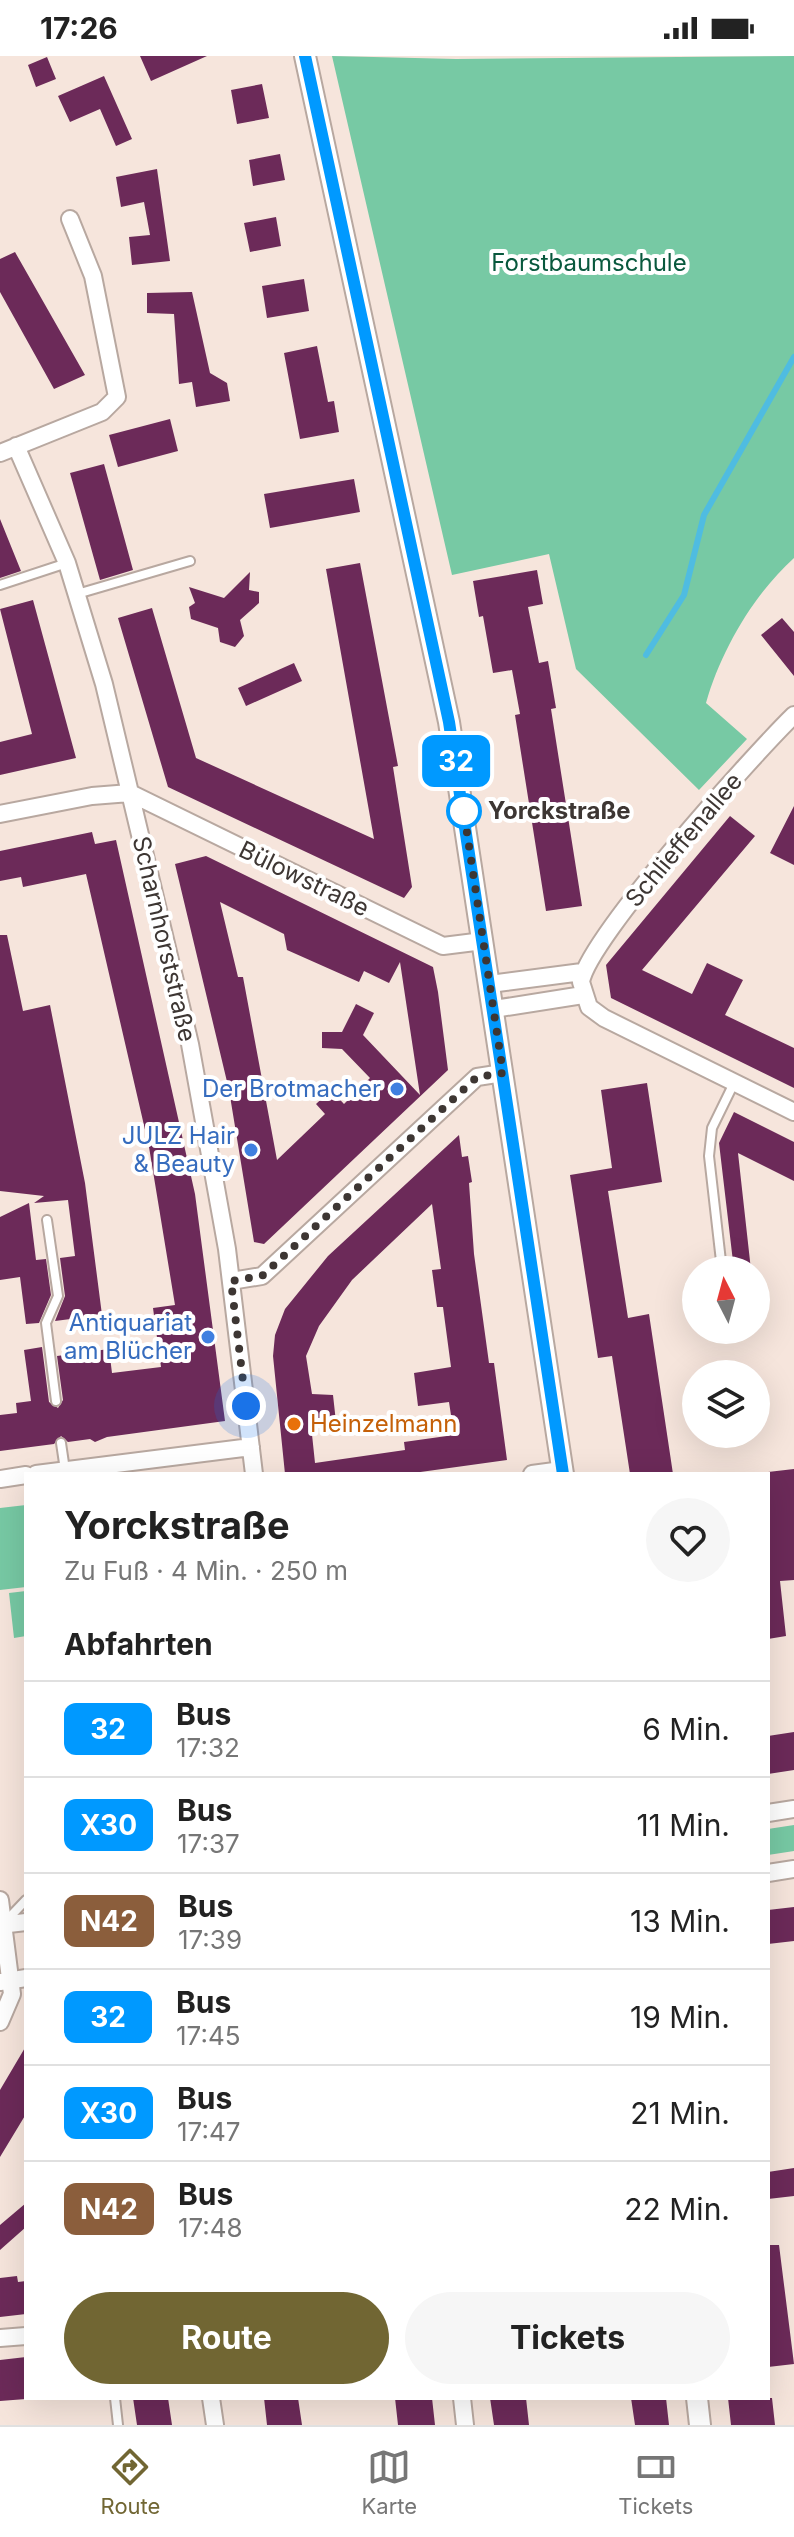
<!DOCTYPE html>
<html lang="de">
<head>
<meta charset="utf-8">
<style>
  body { margin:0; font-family:Inter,sans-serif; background:#f6f6f6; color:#222; height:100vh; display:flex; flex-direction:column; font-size:30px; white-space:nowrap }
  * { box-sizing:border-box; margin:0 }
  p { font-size:26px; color:#767676 }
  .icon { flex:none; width:44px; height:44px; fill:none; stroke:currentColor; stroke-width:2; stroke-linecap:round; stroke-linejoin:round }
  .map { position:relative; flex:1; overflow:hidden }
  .details { position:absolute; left:24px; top:1416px; width:746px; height:928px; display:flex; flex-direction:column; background:#fff; border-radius:0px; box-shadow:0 8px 32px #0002 }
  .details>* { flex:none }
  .badge { padding:0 16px; border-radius:12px; font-size:28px; line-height:52px }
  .needle { width:52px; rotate:354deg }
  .controls { position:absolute; left:682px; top:1200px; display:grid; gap:16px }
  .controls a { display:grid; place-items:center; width:88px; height:88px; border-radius:50%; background:#fff; box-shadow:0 8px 32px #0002; font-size:40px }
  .you { position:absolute; width:40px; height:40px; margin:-20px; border:6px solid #fff; border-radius:50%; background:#1a73e8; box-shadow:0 0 0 12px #1a73e833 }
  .map>.badge { position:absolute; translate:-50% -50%; box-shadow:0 0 0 4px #fff }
  h2 { padding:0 40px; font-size:30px; line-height:72px }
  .round { display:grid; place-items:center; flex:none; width:84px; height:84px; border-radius:42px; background:#f6f6f6 }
  .headline { display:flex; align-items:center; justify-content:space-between; height:136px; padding:0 40px }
  h1 { font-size:38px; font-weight:700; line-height:60px }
  .button { display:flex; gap:16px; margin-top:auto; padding:16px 40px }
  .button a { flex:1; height:92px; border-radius:48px; background:#716633; color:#fff; font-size:32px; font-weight:700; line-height:92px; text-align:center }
  .button a+a { background:#f6f6f6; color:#222 }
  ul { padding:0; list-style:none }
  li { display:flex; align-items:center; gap:24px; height:96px; padding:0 40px; border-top:2px solid #e0e0e0 }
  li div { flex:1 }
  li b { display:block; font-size:30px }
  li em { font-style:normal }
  li .badge { min-width:88px; font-weight:700; text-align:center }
  .status { display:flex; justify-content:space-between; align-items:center; height:56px; padding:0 40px; background:#fff; direction:ltr }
  .status svg { height:22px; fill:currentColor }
  .menu { display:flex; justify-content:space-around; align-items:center; height:112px; border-top:2px solid #e0e0e0; background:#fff; font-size:22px; color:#767676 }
  .menu a { display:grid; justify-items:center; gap:4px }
  .menu .on { color:#716633 }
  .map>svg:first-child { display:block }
  .green { fill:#77c9a4 }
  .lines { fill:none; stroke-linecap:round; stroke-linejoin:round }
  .stream { stroke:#4fbce1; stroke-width:6 }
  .building { fill:#6c2a59; fill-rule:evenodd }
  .service-casing { stroke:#b8a8a0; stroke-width:12 }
  .minor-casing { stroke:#b8a8a0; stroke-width:20 }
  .tertiary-casing { stroke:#b8a8a0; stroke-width:24 }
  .service { stroke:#fff; stroke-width:8 }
  .minor { stroke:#fff; stroke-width:16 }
  .tertiary { stroke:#fff; stroke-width:20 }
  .line-casing { stroke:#fff; stroke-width:18 }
  .line { stroke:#09f; stroke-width:12 }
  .walk { stroke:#3d3633; stroke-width:8; stroke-dasharray:0 14.4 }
  .stop-dot { fill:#fff; stroke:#09f; stroke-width:4 }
  .shop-dot { fill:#3f7fe0; stroke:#fff; stroke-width:3 }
  .food-dot { fill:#e8710a; stroke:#fff; stroke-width:3 }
  .labels { text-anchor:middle; stroke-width:8; stroke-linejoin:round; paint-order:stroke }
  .park-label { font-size:24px; fill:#08583d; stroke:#fff }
  .stop-label { font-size:24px; font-weight:bold; fill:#3d3633; stroke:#fff; text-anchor:start }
  .street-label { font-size:24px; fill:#3d3633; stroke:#fff }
  .shop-label { font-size:24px; fill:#366cbe; stroke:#fff; text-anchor:end }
  .food-label { font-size:24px; fill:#c56008; stroke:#fff; text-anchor:start }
</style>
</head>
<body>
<div class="status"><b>17:26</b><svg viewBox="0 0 49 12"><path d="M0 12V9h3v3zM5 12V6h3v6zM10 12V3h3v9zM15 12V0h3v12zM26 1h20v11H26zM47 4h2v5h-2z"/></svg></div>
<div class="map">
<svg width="794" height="2369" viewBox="0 0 794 2369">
  <rect width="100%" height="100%" fill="#f6e5dc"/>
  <!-- green -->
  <path class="green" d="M332,0L456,3L794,0V502C754,538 721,594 706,647L747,683L699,734L576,613L549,498L452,519Z
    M26,1449V1531L0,1534V1452Z
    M26,1535V1580L14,1582L9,1537Z
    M794,1769V1795L768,1799V1773Z"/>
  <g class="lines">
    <!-- stream -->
    <path class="stream" d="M646,599L684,539L704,459L794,301"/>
  </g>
  <!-- building -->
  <path class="building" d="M140,0H207L151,25Z
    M47,1L56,23L36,31L28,9Z
    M104,20L132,83L116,90L100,53L70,66L58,40Z
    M262,28L269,62L237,68L231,34Z
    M280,98L285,124L253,130L249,104Z
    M157,113L170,205L132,209L129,181L150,179L144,146L121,151L116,121Z
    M276,161L281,190L250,196L244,167Z
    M15,196L85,319L54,333L0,236V203Z
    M304,223L309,255L267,262L262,230Z
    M192,236L210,317L227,327L230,345L196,351L192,326L179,328L174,258L147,257V237Z
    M317,290L328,346L334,345L339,376L300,383L284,297Z
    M170,363L178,395L118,411L109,379Z
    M104,408L133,514L100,524L70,417Z
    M354,423L360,456L270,472L264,438Z
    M0,463L21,515L0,522Z
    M360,507L398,710L393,711L412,831L404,842L168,731L118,562L152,552L196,702L374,783L326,513Z
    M537,514L543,548L528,551L539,607L548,605L556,652L551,653L582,850L546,855L515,659L520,658L512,614L493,617L483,560L479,561L473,525Z
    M250,516L249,534L259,536V547L240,564L244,580L235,591L220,586L218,572L191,563L189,551L195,547L189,531L224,542Z
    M33,544L76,702L0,719V686L32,678L0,553Z
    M782,562L794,576V620L761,579Z
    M294,607L302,625L246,650L238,632Z
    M794,750V809L770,797Z
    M730,760L755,780L642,914L692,938L707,907L743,924L725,959L794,992V1032L611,942L606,909Z
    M92,776L95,788L116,784L195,1138L225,1365L107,1381L95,1386L90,1383L68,1386L61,1380L54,1388L0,1395V1359L17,1357L16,1347L31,1345L24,1294L42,1291L49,1346L58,1352L63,1344L57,1300L109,1293L112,1317L161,1311L153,1252L175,1249L149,1091L86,818L23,831L21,821L0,825V795Z
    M206,800L433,911L438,936L448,1014L264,1188L254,1186L229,1034L175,808ZM220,846L284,878L287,894L359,926L364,915L389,927L400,906L420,1039L363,979L374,957L356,948L342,976H322V992L342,993L370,1022L344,1048L331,1034L316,1048L325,1058L277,1104L243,921H238Z
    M0,879H7L23,955L50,949L85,1127L102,1259L55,1265L65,1240L60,1202L75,1200L68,1144L34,1147L44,1140L0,1135Z
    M647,1027L662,1126L608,1135L628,1262L649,1258L673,1418H630L612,1300L598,1302L570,1119L612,1112L601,1034Z
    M734,1056L794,1086V1125L738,1097L751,1214H734L719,1087Z
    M459,1079L462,1101L468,1100L472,1126L469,1127L474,1198L489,1307H494L507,1404L406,1418H285L273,1300L275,1279L285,1253L328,1200ZM432,1148L441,1213L432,1214L437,1251H443L451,1311L414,1317L418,1350L449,1346L454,1379L404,1386L405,1394L315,1407L311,1369L336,1366L333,1339L312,1338L306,1300L319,1270L352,1224Z
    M29,1147L36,1204L46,1203L51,1239L39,1267L26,1268L20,1221L0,1224V1161Z
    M794,1413V1524L780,1525L786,1580L768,1583V1416Z
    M794,1676V1714L768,1718V1680Z
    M794,1851V1885L768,1888V1854Z
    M26,1990V2058L0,2101V2034Z
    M794,2112V2140L768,2143V2116Z
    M26,2147V2171L0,2194V2169Z
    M768,2189H779L794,2308L768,2311Z
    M17,2220L18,2226L26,2225V2258L0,2261V2222Z
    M26,2301V2343L0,2345V2304Z
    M133,2342H168L172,2369H137Z
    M264,2342H298L302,2369H267Z
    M395,2342H432L435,2369H398Z
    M490,2342H526L529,2369H494Z
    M631,2342H666L669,2369H635Z
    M728,2342H772L775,2369H731Z"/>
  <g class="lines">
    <!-- service casing -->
    <g class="service-casing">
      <path id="service" d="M0,529L67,507
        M77,538L190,505
        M47,1164L58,1240L46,1267L56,1345
        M722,1214L709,1100L712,1072L734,1027
        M61,1387L65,1414
        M6,1865L26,1844
        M115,2342L118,2369"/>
    </g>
    <!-- minor casing -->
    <g class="minor-casing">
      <path id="minor" d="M16,390L67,507L104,628L190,988L227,1193L254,1418
        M0,397L102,356L117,341L93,220L70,163
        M794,659C755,697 588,882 581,926L589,951L604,962L794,1056
        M0,758L92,740L130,737L443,890L483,885
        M490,928L582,916
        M494,953L583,939
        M231,1225L262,1220L477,1021L503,1017
        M36,1418L251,1391
        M532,1418L562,1414
        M0,1423L26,1419
        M768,1757L794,1753
        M768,1817L794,1813
        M0,1844L12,1938L0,1966
        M0,1869L26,1866
        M0,1926L26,1922
        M0,2282L26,2280
        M211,2342L215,2369
        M462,2342L465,2369"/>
    </g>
    <!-- tertiary casing -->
    <g class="tertiary-casing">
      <path id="tertiary" d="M305,0L449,666L563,1418
        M697,2342L700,2369"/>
    </g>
    <!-- service -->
    <use href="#service" class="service"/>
    <!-- minor -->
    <use href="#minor" class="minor"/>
    <!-- tertiary -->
    <use href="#tertiary" class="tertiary"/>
  </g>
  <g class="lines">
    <!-- line casing -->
    <g class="line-casing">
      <path id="line" d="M305,0L449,666L563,1418"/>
    </g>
    <!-- line -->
    <use href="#line" class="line"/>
    <!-- walk -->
    <path class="walk" d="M246,1350L231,1225L262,1220L477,1021L503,1017L463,750L464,755"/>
  </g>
  <!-- markers -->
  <circle class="stop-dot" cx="464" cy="755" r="16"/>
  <g class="shop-dot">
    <circle cx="397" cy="1033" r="8"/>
    <circle cx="251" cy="1094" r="8"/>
    <circle cx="208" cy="1281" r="8"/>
  </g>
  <circle class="food-dot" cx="294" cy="1368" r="8"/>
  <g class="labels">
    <!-- park labels -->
    <g class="park-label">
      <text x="589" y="215">Forstbaumschule</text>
    </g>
    <!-- stop labels -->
    <g class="stop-label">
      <text x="488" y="763">Yorckstraße</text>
    </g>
    <!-- street labels -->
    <g class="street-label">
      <text transform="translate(684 784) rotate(-50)" y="8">Schlieffenallee</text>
      <text transform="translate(304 823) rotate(26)" y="8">Bülowstraße</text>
      <text transform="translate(164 883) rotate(77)" y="8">Scharnhorststraße</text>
    </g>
    <!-- shop labels -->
    <g class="shop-label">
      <text x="381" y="1041">Der Brotmacher</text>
      <text x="235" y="1088">JULZ Hair<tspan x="235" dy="28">&amp; Beauty</tspan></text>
      <text x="192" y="1275">Antiquariat<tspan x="192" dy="28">am Blücher</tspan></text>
    </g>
    <!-- food labels -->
    <g class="food-label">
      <text x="310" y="1376">Heinzelmann</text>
    </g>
  </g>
</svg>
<div class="controls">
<a><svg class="needle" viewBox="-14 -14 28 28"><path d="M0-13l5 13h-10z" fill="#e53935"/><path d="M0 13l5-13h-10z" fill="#767676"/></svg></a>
<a><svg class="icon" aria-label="layers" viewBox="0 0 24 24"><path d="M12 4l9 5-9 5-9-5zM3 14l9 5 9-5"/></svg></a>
</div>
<div class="you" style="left:246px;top:1350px"></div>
<b class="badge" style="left:456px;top:705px;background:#09f;color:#fff">32</b>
<section class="details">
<div class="headline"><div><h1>Yorckstraße</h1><p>Zu Fuß · 4 Min. · 250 m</p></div><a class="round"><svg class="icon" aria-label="heart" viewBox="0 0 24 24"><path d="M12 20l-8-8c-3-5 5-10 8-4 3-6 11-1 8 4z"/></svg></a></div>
<h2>Abfahrten</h2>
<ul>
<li><span class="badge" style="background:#09f;color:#fff">32</span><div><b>Bus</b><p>17:32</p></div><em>6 Min.</em></li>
<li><span class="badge" style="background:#09f;color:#fff">X30</span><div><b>Bus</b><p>17:37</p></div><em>11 Min.</em></li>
<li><span class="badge" style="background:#8b5e3c;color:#fff">N42</span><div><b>Bus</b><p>17:39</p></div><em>13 Min.</em></li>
<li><span class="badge" style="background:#09f;color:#fff">32</span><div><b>Bus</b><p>17:45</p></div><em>19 Min.</em></li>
<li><span class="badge" style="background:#09f;color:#fff">X30</span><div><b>Bus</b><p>17:47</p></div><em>21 Min.</em></li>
<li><span class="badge" style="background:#8b5e3c;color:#fff">N42</span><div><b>Bus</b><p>17:48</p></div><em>22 Min.</em></li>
</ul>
<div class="button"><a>Route</a><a>Tickets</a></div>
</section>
</div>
<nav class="menu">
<a class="on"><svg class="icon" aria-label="directions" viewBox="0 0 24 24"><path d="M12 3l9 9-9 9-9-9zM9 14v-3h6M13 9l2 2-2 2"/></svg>Route</a>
<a><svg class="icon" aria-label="map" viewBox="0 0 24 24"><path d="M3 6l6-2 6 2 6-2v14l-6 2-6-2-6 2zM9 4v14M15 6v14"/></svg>Karte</a>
<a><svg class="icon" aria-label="tickets" viewBox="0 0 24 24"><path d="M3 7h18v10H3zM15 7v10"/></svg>Tickets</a>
</nav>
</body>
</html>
